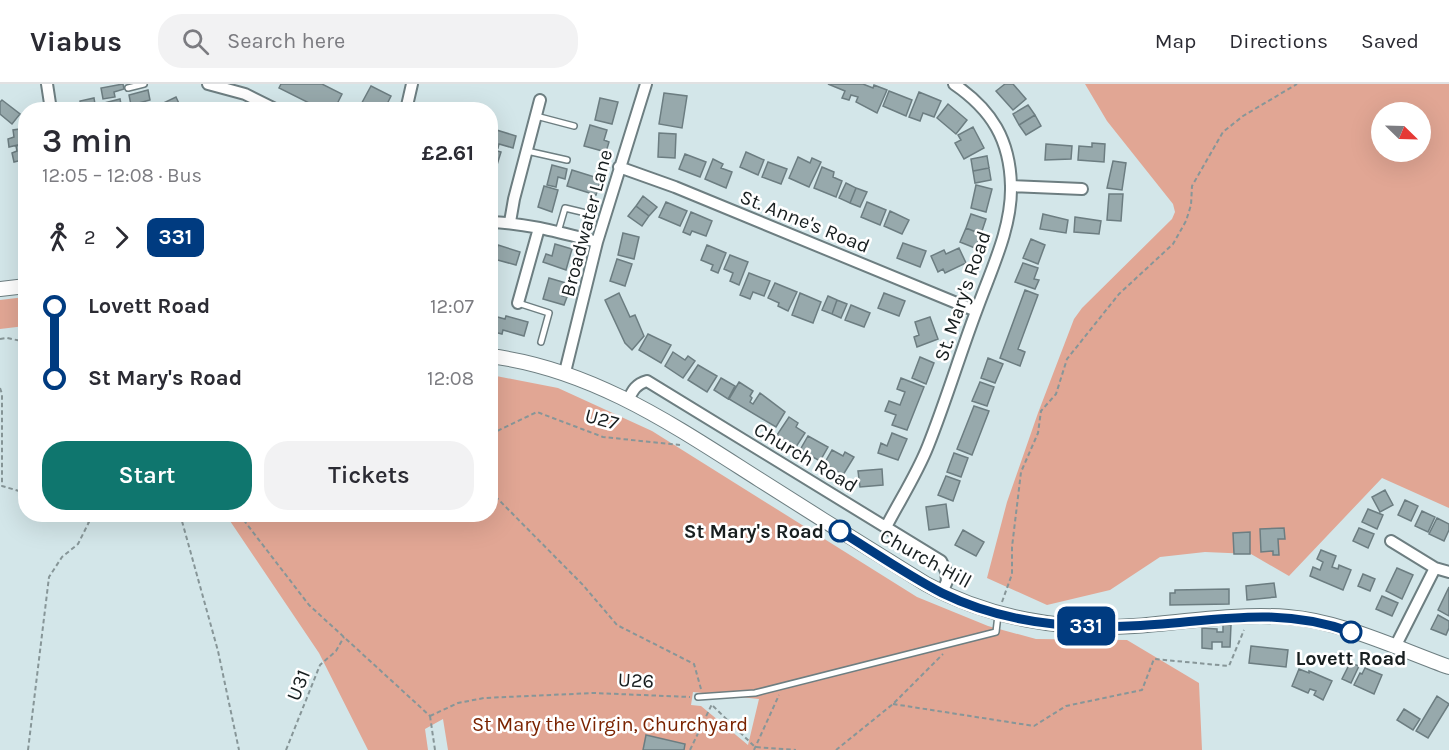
<!DOCTYPE html>
<html lang="en">
<head>
<meta charset="utf-8">
<style>
  body { margin:0; font-family:Karla,sans-serif; background:#f2f2f3; color:#2b2b33; height:100vh; display:flex; flex-direction:column; font-size:22px; white-space:nowrap }
  * { box-sizing:border-box; margin:0 }
  p { font-size:20px; color:#7c7c81 }
  .icon { flex:none; width:33px; height:33px; fill:none; stroke:currentColor; stroke-width:2; stroke-linecap:round; stroke-linejoin:round }
  .map { position:relative; flex:1; overflow:hidden }
  .drawer { position:absolute; left:18px; top:18px; width:480px; height:420px; display:flex; flex-direction:column; background:#fff; border-radius:24px; box-shadow:0 6px 24px #0002 }
  .drawer>* { flex:none }
  .badge { padding:0 12px; border-radius:9px; font-size:21px; line-height:39px }
  .needle { width:39px; rotate:113deg }
  .tools { position:absolute; left:1371px; top:18px; display:grid; gap:12px }
  .tools a { display:grid; place-items:center; width:60px; height:60px; border-radius:50%; background:#fff; box-shadow:0 6px 24px #0002; font-size:30px }
  .map>.badge { position:absolute; translate:-50% -50%; box-shadow:0 0 0 3px #fff }
  .legs { display:flex; align-items:center; gap:9px; height:66px; padding:0 24px; font-size:20px }
  .legs p { margin-inline-start:auto }
  .overview { display:flex; align-items:center; justify-content:space-between; height:102px; padding:0 24px }
  h1 { font-size:33px; font-weight:600; line-height:45px }
  .action { display:flex; gap:12px; margin-top:auto; padding:12px 24px }
  .action a { flex:1; height:69px; border-radius:24px; background:#0f766e; color:#fff; font-size:24px; font-weight:600; line-height:69px; text-align:center }
  .action a+a { background:#f2f2f3; color:#2b2b33 }
  ul { padding:0 24px; list-style:none }
  li { display:flex; align-items:center; gap:21px; height:72px; font-size:22px }
  li i { display:grid; place-items:center; width:9px; height:100%; margin:0 8px; background:currentColor }
  li i::after { content:''; width:15px; height:15px; margin:-8px; border:4px solid; border-radius:50%; background:#fff }
  li p { margin-inline-start:auto }
  li:first-child i { background:linear-gradient(#0000 50%,currentColor 0) }
  li:last-child i { background:linear-gradient(currentColor 50%,#0000 0) }
  header { display:flex; align-items:center; gap:36px; box-sizing:border-box; height:84px; padding:0 30px; background:#fff; border-bottom:2px solid #e1e1e2 }
  header strong { font-size:28px }
  nav { display:flex; gap:33px; margin-inline-start:auto; font-size:21px }
  .search { width:420px; height:54px; background:#f2f2f3; display:flex; align-items:center; gap:15px; box-sizing:border-box; padding:0 21px; border-radius:24px; color:#7c7c81; font-size:22px }
  .map>svg:first-child { display:block }
  .green { fill:#e1a694; fill-rule:evenodd }
  .building { fill:#97a9ac; stroke:#6c7d81; stroke-width:1.5 }
  .lines { fill:none; stroke-linecap:round; stroke-linejoin:round }
  .service-casing { stroke:#6d7e81; stroke-width:8 }
  .minor-casing { stroke:#6d7e81; stroke-width:14 }
  .tertiary-casing { stroke:#6d7e81; stroke-width:16 }
  .path { stroke:#879698; stroke-width:2; stroke-dasharray:4.5 3; stroke-linecap:butt }
  .service { stroke:#fff; stroke-width:5 }
  .minor { stroke:#fff; stroke-width:10 }
  .tertiary { stroke:#fff; stroke-width:14 }
  .line-1-casing { stroke:#fff; stroke-width:14 }
  .line-1 { stroke:#003b80; stroke-width:9 }
  .stop-1-dot { fill:#fff; stroke:#003b80; stroke-width:3 }
  .labels { text-anchor:middle; stroke-width:5; stroke-linejoin:round; paint-order:stroke }
  .street-label { font-size:20px; fill:#171e1f; stroke:#fff }
  .stop-label { font-size:20px; font-weight:bold; fill:#171e1f; stroke:#fff; text-anchor:end }
  .park-label { font-size:20px; fill:#7a2301; stroke:#fff }
</style>
</head>
<body>
<header>
<strong>Viabus</strong>
<div class="search"><svg class="icon" aria-label="search" viewBox="0 0 24 24"><circle cx="10" cy="10" r="6"/><path d="M15 15l6 6"/></svg>Search here</div>
<nav><a>Map</a><a>Directions</a><a>Saved</a></nav>
</header>
<div class="map">
<svg width="1449" height="666" viewBox="0 0 1449 666">
  <rect width="100%" height="100%" fill="#d3e6e9"/>
  <!-- green -->
  <path class="green" d="M1085,0H1449V424L1382,394L1289,492L1251,470L1205,468L1160,473L1110,506L1047,521L987,494L1007,418L1038,329L1074,235L1082,224L1172,135L1175,128L1173,120L1107,37ZM1382,28H1420V68H1382Z
    M25,213V242L0,245V216Z
    M491,291L558,304L652,347L917,513L988,542L1036,555L1127,556L1199,599L1202,666H448L443,635L425,645L428,666H368L319,569L226,431L490,430ZM693,608L759,615L748,661L701,622L691,621Z"/>
  <!-- building -->
  <path class="building" d="M123,0L124,5L114,8L115,13L103,15L101,4Z
    M281,0H322L342,10L334,26H323L279,4Z
    M828,0H863L873,4L874,1L887,6L877,29L856,18L858,13L851,11L849,16L842,14L845,7Z
    M1005,0H1013L1026,15L1013,26L996,7Z
    M371,2L391,12L384,26H358Z
    M148,6L150,16L131,21L129,11Z
    M889,7L912,16L906,32L883,22Z
    M919,8L941,17L934,33L923,29L920,37L909,33Z
    M664,9L687,12L682,44L659,40Z
    M176,13L182,26H159L157,22Z
    M94,14L96,26H81L80,17Z
    M600,14L618,18L612,40L595,36Z
    M120,15L121,20L105,23L104,19Z
    M2,16L20,30L12,40L0,30V18Z
    M948,20L967,36L956,50L937,34Z
    M1028,21L1035,31L1019,41L1013,30Z
    M1035,31L1041,42L1026,51L1019,41Z
    M590,41L607,46L604,56L609,58L606,68L584,62Z
    M973,43L984,64L964,75L955,59L961,56L958,51Z
    M26,44V59L9,63L8,55L14,53L13,46Z
    M490,44L516,52L513,64L499,60L498,64L490,61Z
    M659,49L676,50L675,74L658,73Z
    M26,59V75L14,78L12,69L17,67L16,62Z
    M1092,59L1105,60L1104,78L1078,76L1079,62L1092,63Z
    M1046,60L1072,62L1071,75L1045,76Z
    M490,65L501,68L492,97H490Z
    M746,68L764,76L758,91L740,83Z
    M685,70L706,78L700,93L679,85Z
    M987,72L989,84L973,87L971,75Z
    M798,73L810,79L812,74L821,78L809,103L789,94Z
    M713,75L723,80L721,84L732,88L726,104L705,95Z
    M1113,77L1126,79L1122,106L1107,104Z
    M768,78L787,85L781,100L762,93Z
    M552,81L567,85L565,95L558,93L556,103L547,101Z
    M822,83L834,88L833,93L842,97L836,113L814,104Z
    M989,84L991,96L975,99L973,87Z
    M572,86L601,95L596,111L567,102Z
    M24,91H26V105L23,106L19,95L25,93Z
    M846,99L856,104L850,119L839,114Z
    M976,101L992,105L986,128L971,124Z
    M544,102L558,106L552,128L538,123Z
    M856,104L867,108L860,123L850,119Z
    M1109,110H1123L1121,137L1107,136Z
    M643,112L657,123L649,132L636,122Z
    M666,118L687,127L680,142L659,133Z
    M867,118L886,126L880,141L861,133Z
    M636,122L649,132L642,142L628,132Z
    M890,127L909,136L902,150L884,142Z
    M691,128L712,137L706,152L692,147L690,151L683,148Z
    M971,130L986,135L981,150L966,144Z
    M1043,130L1068,136L1066,149L1040,145Z
    M1075,133L1101,137L1099,150L1074,148Z
    M966,144L981,150L975,164L960,158Z
    M623,149L639,153L634,175L618,171Z
    M1031,155L1045,161L1038,180L1023,174Z
    M903,159L926,167L920,183L897,174Z
    M555,160L572,165L566,186L543,178L546,170L552,172Z
    M498,161L520,168L516,181L490,174V163L497,165Z
    M707,161L726,169L718,189L711,186L713,181L701,176Z
    M959,164L966,179L945,189L943,185L938,188L931,172L944,166L946,170Z
    M730,171L748,178L739,201L730,197L733,189L724,185Z
    M617,175L632,180L625,202L610,197Z
    M1023,179L1038,184L1034,195L1039,196L1035,205L1015,198Z
    M749,189L770,197L764,212L753,208L750,215L740,211Z
    M549,194L566,199L562,212L567,213L564,221L543,215Z
    M775,199L797,208L788,227L778,222L779,219L768,214Z
    M1025,206L1038,211L1018,265L1025,268L1020,282L1000,274Z
    M619,209L630,233L635,231L644,252L632,266L625,259L605,216Z
    M800,209L821,218L813,239L792,231Z
    M884,209L905,217L899,232L878,224Z
    M828,212L837,216L832,230L822,226Z
    M837,216L847,220L841,234L832,230Z
    M851,221L870,229L864,243L845,236Z
    M490,231L505,235L506,232L528,238L524,252L503,246L502,250L490,247Z
    M930,233L938,255L917,263L914,253L919,251L915,238Z
    M648,250L671,261L661,279L639,266Z
    M673,268L685,276L688,272L695,277L683,294L665,282Z
    M920,273L934,279L926,300L912,294Z
    M988,274L1003,280L995,299L981,294Z
    M698,281L717,292L707,308L688,296Z
    M721,294L735,302L728,315L714,306Z
    M901,294L924,303L907,346L892,341L896,331L885,327L889,317L900,321L905,308L897,305Z
    M739,298L753,307L750,312L752,314L750,318L753,320L760,309L785,328L776,343L729,315Z
    M980,298L994,303L987,322L972,317Z
    M974,322L989,327L972,371L957,365Z
    M789,333L798,339L796,343L805,349L796,363L777,351Z
    M892,349L907,355L898,376L878,369L881,359L887,362Z
    M808,352L828,363L820,377L800,366Z
    M832,366L843,372L845,368L854,373L843,391L824,380Z
    M954,369L968,374L961,393L947,388Z
    M882,385L883,401L860,403L858,387Z
    M946,392L960,397L953,417L938,411Z
    M1385,406L1393,421L1380,428L1372,413Z
    M1405,416L1418,422L1411,437L1398,431Z
    M946,420L949,443L929,446L926,423Z
    M1368,425L1383,431L1377,445L1362,438Z
    M1422,427L1435,433L1428,448L1415,442Z
    M1437,434L1449,440V446L1444,457L1429,450Z
    M1284,444L1285,455H1278L1279,471H1273V467L1261,468L1260,445Z
    M1359,444L1374,450L1368,464L1353,457Z
    M963,446L984,458L976,472L955,461Z
    M1250,448V470H1234L1233,449Z
    M1321,466L1336,472L1332,483L1338,485L1339,481L1351,486L1343,506L1310,492L1313,483L1320,486L1323,478L1317,475Z
    M1397,484L1413,491L1402,515L1386,507Z
    M1363,490L1375,495L1370,507L1358,502Z
    M1274,499L1276,513L1247,516L1246,502Z
    M1449,503V532L1438,526Z
    M1229,505V520L1170,521V509H1175V506Z
    M1382,512L1398,519L1392,532L1376,525Z
    M1438,531L1449,537V544L1446,551L1431,545Z
    M1223,540L1231,541L1230,563H1222V558H1212V565L1202,564V544L1217,545V548H1223Z
    M1251,562L1288,566L1286,583L1249,579Z
    M1350,579L1359,582L1351,599L1342,595Z
    M1365,584L1382,591L1374,610L1354,601L1360,589L1362,590Z
    M1299,585L1309,589V587L1332,597L1323,616L1314,611L1316,607L1310,605L1308,609L1292,602Z
    M1437,612L1449,620L1428,654L1416,647Z
    M1404,625L1420,635L1413,646L1397,636Z
    M646,651L685,660L684,666H643Z"/>
  <g class="lines">
    <!-- service casing -->
    <g class="service-casing">
      <path id="service" d="M128,4L144,0
        M536,32L574,42
        M527,67L567,76
        M558,148L565,124L586,129
        M518,219L549,229L541,258
        M698,613L755,609L996,548L998,531"/>
    </g>
    <!-- minor casing -->
    <g class="minor-casing">
      <path id="minor" d="M47,0L51,26
        M208,0L245,10L277,26
        M406,26L412,0
        M619,83L675,103L976,227
        M1011,102L1082,105
        M490,138C527,139 562,149 597,158
        M510,138L514,115L540,16
        M518,219L539,144
        M565,288L597,158L646,0
        M628,316C633,306 636,300 647,297L941,477L946,487L947,497L942,509
        M886,443C900,416 917,390 928,362C946,317 960,270 977,225C991,186 1012,144 1011,102C1010,56 992,26 954,0
        M1391,457L1435,484L1449,488
        M1395,563L1435,484"/>
    </g>
    <!-- tertiary casing -->
    <g class="tertiary-casing">
      <path id="tertiary" d="M0,205L26,202
        M490,272C593,285 675,342 760,396C815,431 871,466 926,500C988,534 1063,547 1134,542C1185,538 1236,529 1288,533C1341,537 1399,565 1449,583"/>
    </g>
    <!-- path -->
    <path class="path" d="M0,255L7,254L26,258
      M0,304L2,310V402L26,409
      M490,347H497L537,328L603,353L680,361
      M490,407L583,501L617,541L694,580L701,605
      M74,430L89,438L93,430
      M180,430L218,567L239,666
      M239,430L309,521L430,632
      M1002,518L1012,490V463L1021,388L1038,349L1041,327L1056,310L1067,275L1119,210L1173,160L1186,137L1191,121L1192,102L1223,48L1243,32L1297,0
      M893,620L1034,642L1066,622L1142,606L1154,575L1229,582L1244,546
      M713,622L755,663L796,666
      M430,632L458,619L484,614L594,609L690,613
      M430,632L435,666
      M28,666L49,493L62,473L78,460L89,438
      M286,666L320,581L336,567L344,553
      M690,666L712,620
      M754,666L779,611
      M836,666L893,620L943,570"/>
    <!-- service -->
    <use href="#service" class="service"/>
    <!-- minor -->
    <use href="#minor" class="minor"/>
    <!-- tertiary -->
    <use href="#tertiary" class="tertiary"/>
  </g>
  <g class="lines">
    <!-- line-1 casing -->
    <g class="line-1-casing">
      <path id="line-1" d="M840,447C874,468 907,491 942,509C999,537 1066,545 1129,542C1208,539 1274,520 1351,548"/>
    </g>
    <!-- line-1 -->
    <use href="#line-1" class="line-1"/>
  </g>
  <!-- markers -->
  <g class="stop-1-dot">
    <circle cx="840" cy="447" r="10"/>
    <circle cx="1351" cy="548" r="10"/>
  </g>
  <g class="labels">
    <!-- street labels -->
    <g class="street-label">
      <text transform="translate(805 137) rotate(22)" y="7">St. Anne's Road</text>
      <text transform="translate(586 139) rotate(-75)" y="7">Broadwater Lane</text>
      <text transform="translate(962 212) rotate(-71)" y="7">St. Mary's Road</text>
      <text transform="translate(602 335) rotate(15)" y="7">U27</text>
      <text transform="translate(806 373) rotate(31)" y="7">Church Road</text>
      <text transform="translate(926 474) rotate(29)" y="7">Church Hill</text>
      <text transform="translate(636 596) rotate(3)" y="7">U26</text>
      <text transform="translate(298 601) rotate(-68)" y="7">U31</text>
    </g>
    <!-- stop labels -->
    <g class="stop-label">
      <text x="824" y="454">St Mary's Road</text>
      <text x="1351" y="581" text-anchor="middle">Lovett Road</text>
    </g>
    <!-- park labels -->
    <g class="park-label">
      <text x="610" y="647">St Mary the Virgin, Churchyard</text>
    </g>
  </g>
</svg>
<div class="tools">
<a><svg class="needle" viewBox="-14 -14 28 28"><path d="M0-13l5 13h-10z" fill="#e53935"/><path d="M0 13l5-13h-10z" fill="#7c7c81"/></svg></a>
</div>
<b class="badge" style="left:1086px;top:542px;background:#003b80;color:#fff">331</b>
<section class="drawer">
<div class="overview"><div><h1>3 min</h1><p>12:05 – 12:08 · Bus</p></div><b>£2.61</b></div>
<div class="legs"><svg class="icon" aria-label="walk" viewBox="0 0 24 24"><circle cx="13" cy="4" r="2"/><path d="M13 8l-2 6 4 7M11 14l-3 7M7 12l3-4h3l4 4"/></svg>2<svg class="icon" aria-label="forward" viewBox="0 0 24 24"><path d="M9 5l7 7-7 7"/></svg><b class="badge" style="background:#003b80;color:#fff">331</b></div>
<ul>
<li><i style="color:#003b80"></i><b>Lovett Road</b><p>12:07</p></li>
<li><i style="color:#003b80"></i><b>St Mary's Road</b><p>12:08</p></li>
</ul>
<div class="action"><a>Start</a><a>Tickets</a></div>
</section>
</div>
</body>
</html>
